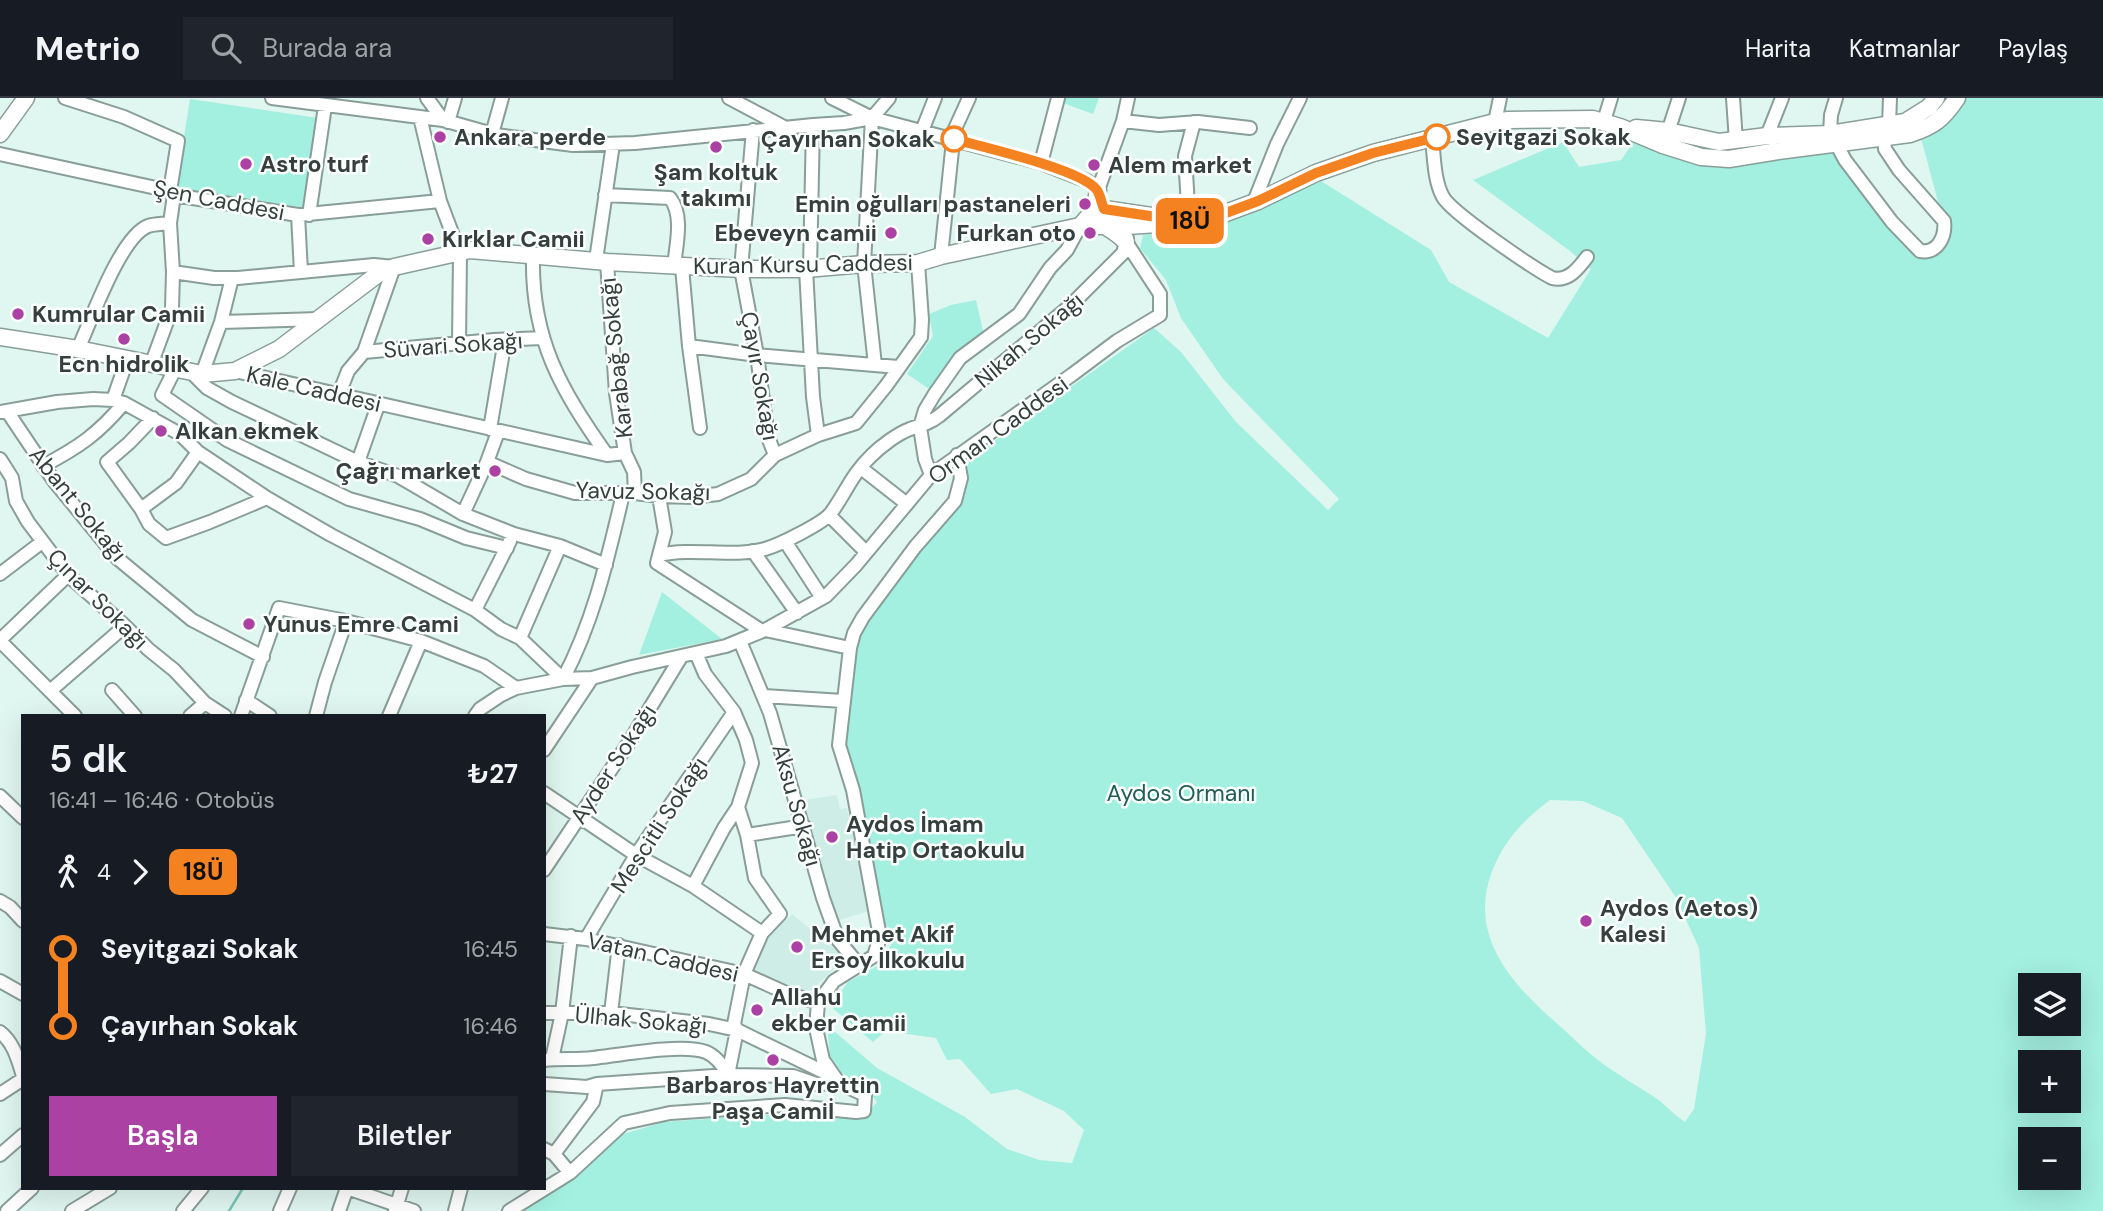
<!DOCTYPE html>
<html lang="tr">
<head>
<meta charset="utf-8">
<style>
  body { margin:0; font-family:"DM Sans",sans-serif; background:#20242c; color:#f1f3f6; height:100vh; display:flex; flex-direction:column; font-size:26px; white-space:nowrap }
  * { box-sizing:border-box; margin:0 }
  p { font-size:23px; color:#9ea1a6 }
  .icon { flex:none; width:38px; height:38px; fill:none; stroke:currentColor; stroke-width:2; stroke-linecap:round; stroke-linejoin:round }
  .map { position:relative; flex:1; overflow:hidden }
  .drawer { position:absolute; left:21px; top:616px; width:525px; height:476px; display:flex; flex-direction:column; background:#171b24; border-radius:0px; box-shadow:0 7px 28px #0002 }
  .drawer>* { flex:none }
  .badge { padding:0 14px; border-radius:10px; font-size:24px; line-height:46px }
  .tools { position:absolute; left:2018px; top:875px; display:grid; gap:14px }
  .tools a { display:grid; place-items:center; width:63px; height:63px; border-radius:0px; background:#171b24; box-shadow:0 7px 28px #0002; font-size:35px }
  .map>.badge { position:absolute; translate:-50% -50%; box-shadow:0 0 0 4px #fff }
  .legs { display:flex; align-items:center; gap:10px; height:77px; padding:0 28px; font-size:23px }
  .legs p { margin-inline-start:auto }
  .summary { display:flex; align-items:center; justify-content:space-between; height:119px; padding:0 28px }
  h1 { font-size:38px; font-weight:600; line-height:52px }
  .cta { display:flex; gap:14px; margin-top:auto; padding:14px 28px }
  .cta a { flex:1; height:80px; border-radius:0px; background:#ab41a3; color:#fff; font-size:28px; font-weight:600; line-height:80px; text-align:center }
  .cta a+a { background:#20242c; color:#f1f3f6 }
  ul { padding:0 28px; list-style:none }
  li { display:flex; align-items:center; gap:24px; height:77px; font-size:26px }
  li i { display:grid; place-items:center; width:10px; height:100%; margin:0 9px; background:currentColor }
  li i::after { content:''; width:18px; height:18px; margin:-9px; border:5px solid; border-radius:50%; background:#171b24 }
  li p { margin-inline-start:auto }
  li:first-child i { background:linear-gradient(#0000 50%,currentColor 0) }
  li:last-child i { background:linear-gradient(currentColor 50%,#0000 0) }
  header { display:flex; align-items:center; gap:42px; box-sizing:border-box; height:98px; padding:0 35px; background:#171b24; border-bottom:2px solid #363941 }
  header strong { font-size:33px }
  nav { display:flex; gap:38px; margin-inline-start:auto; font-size:24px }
  .search { width:490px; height:63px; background:#20242c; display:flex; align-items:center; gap:18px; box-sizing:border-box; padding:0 24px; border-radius:0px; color:#9ea1a6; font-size:26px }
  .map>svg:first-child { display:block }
  .built { fill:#ceede6 }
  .green { fill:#a3efe0; fill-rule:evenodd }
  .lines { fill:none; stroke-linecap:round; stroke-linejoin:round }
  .stream { stroke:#78c4b6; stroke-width:2.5 }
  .minor-casing { stroke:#899e99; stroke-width:16 }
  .major-casing { stroke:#899e99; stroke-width:19 }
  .minor { stroke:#fff; stroke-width:12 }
  .major { stroke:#fff; stroke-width:16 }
  .line-1-casing { stroke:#fff; stroke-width:16 }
  .line-1 { stroke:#f58220; stroke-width:10 }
  .poi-dot { fill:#ab41a3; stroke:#fafffe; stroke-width:2.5 }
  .stop-1-dot { fill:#fff; stroke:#f58220; stroke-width:3.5 }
  .labels { text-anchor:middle; stroke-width:5; stroke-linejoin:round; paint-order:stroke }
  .poi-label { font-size:23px; font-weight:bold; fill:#363f3d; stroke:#fafffe; text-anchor:start }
  .stop-label { font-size:23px; font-weight:bold; fill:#363f3d; stroke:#fafffe; text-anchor:start }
  .street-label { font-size:23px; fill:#363f3d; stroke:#fafffe }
  .park-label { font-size:23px; fill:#215e55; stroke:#fafffe }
</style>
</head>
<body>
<header>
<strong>Metrio</strong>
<div class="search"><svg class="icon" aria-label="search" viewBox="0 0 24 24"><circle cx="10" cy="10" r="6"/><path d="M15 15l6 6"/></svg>Burada ara</div>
<nav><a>Harita</a><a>Katmanlar</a><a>Paylaş</a></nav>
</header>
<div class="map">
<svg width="2103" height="1113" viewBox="0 0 2103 1113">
  <rect width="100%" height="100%" fill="#e0f6f1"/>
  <!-- built -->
  <path class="built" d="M837,697L840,711L847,710L869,813L836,823L815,766L805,702Z
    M792,816L846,860L805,898L747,872L769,839Z"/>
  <!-- green -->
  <path class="green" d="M1065,0H1099L1093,16L1063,5Z
    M1954,0H2103V1113H513L620,1037L664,1024L763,1017H866L877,1004L867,991L842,975L830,958L828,936L835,934L877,970L965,1019L1007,1051L1039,1062L1072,1065L1084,1032L1064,1013L1017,991L991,996L960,961L947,962L936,940L886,933L873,944L830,908L848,884L881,866L891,847L855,703L844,642L857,535L958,405L969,361L1154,230L1181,254L1236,324L1328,412L1339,401L1223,281L1181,220L1166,182L1140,150L1143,137L1219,126L1321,83L1431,152L1449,184L1548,240L1591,171L1570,153L1473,82L1563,44L1579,69L1621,62L1635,42L1705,64L1828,49L1917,156L1949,135L1941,115L1921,40ZM1550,702L1583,703L1622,720L1675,798L1699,850L1706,936L1694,1011L1685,1024C1676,1018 1668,1010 1660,1003C1640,989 1617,977 1598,962C1585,952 1573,940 1562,930C1516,890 1468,842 1491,776C1503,744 1522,723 1550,702ZM2030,887H2068V926H2030ZM2030,964H2068V1003H2030ZM2030,1041H2068V1080H2030Z
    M190,1L318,20L305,110L176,90Z
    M976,202L984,237L932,293L907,276L933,238L929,216L951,207Z
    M662,494L722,541L639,557Z"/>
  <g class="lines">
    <!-- stream -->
    <path class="stream" d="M229,1113L243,1090"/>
    <!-- minor casing -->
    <g class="minor-casing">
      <path id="minor" d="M65,0L124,19L178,43L170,93
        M272,0L443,22L496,37L573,47L635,45L813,27L844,25L872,20L1041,65L1087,83L1098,92L1123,23L1128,0
        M427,0L443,22
        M729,0L784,29
        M832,0L872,20
        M1733,0L1736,43
        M420,19L440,103L460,156L459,246
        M872,20L864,166L875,267
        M872,20L889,0
        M1123,23L1159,27L1198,24L1250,30
        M1604,23L1611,0
        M448,24L455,0
        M1495,24L1500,0
        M1889,27L1890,0
        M753,32L741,171L757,257L768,339L775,357
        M922,33L935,0
        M492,36L502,0
        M1830,36L1831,17L1836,0
        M1767,38L1782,0
        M1432,40C1434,58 1434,83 1443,99C1452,115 1533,170 1552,180C1568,184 1578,171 1587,159
        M1666,40L1679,0
        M1837,47L1845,62L1892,124L1920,153C1938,156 1946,138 1944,123L1899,72L1885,51L1884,40
        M0,56L170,93L174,97L298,117L440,103
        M1041,65L1058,0
        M605,97L670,100C684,117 676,148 674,168
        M1254,104L1277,46L1300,0
        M298,117L301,174
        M309,117L325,8
        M1189,124L1185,58L1194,24
        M533,158C531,241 561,292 607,357
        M941,158L954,33L969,0
        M596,162L613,46
        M607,164L616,295L625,355L634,374L635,395
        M682,169L689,248L700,330
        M806,171L813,299L818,337
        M810,171L813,27
        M173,174L214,180H238L374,167L394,169L364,254L348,273L339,296
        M221,224L319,221
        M689,248L757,257L898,269
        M78,251C91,223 120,139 148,128C154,126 163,126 170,125
        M364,254L494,242L542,240
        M151,267L172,210L173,174L170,125L174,97
        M175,271L162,297L227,342L349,401L420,421L466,440L507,450
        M190,273L207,290L232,304L358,364L398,378L463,416L514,436L560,448L606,467
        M235,273L598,355L607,357L625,355
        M202,276L221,224L232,180
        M113,302L127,262
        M7,313L54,383L117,460L192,522L263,559
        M0,314L57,304L93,301L113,302L124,305L180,336L198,354L267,400L331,437L475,512L501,531L520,540L563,581C594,523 608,459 623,396
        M153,320L129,345L107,364L141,411L149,426L166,440L210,424L267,400
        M490,331L505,242
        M0,361L12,380L16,403L28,424L68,477L125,528L148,551L174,572L205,605L225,618
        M358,364L378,307
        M487,364L526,381L575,395H635L659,398L693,399L718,396L751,381L775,357L818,337L856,325L886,288L921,239L922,222L918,165
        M43,368C79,349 98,336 124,305
        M861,370L907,406
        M931,377L925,361L920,329L925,312L934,297L960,260L1019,216L1050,170L1067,152L1080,128
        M659,398L665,434L657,465L762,533
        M141,411L176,385L198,354
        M463,416L487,364L498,334
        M829,417L866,454
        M785,443L822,500
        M753,453L797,515
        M659,457C694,449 731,460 765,451C779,447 822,426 831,415C845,396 852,376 871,358C881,348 897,336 910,331C922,327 930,325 939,318L1070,208L1123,155L1127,140
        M0,476L42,444
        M475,512L510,443
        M765,532L850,550
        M520,540L560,448
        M0,542L68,477
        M0,543L75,618
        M740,543L770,615L823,800L838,842L859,867
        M696,555L705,576L734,614L746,642L752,665L738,709L747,737L755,780L780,816L762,835L744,876L734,926L737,932L834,979
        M112,592L135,618
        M50,593L125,528
        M764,598L843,603
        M246,602L270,618
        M190,618L205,605
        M241,618L279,510L346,523L421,543L484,568L516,590
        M316,618L325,584L346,523
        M389,618L421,543
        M475,618L480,611L501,597L516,590L563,581L592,580L632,569L726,548L765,532L826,498L856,467L931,377L1073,276L1117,243L1160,217V196L1126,144
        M544,652L592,580
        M544,695L636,757L693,788L762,835
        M0,698L23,720
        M747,737L804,728
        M544,772L628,646L681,559
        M693,788L724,730L738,709
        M0,803L10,809L23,823
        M544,836L586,841L744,876L784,894L818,905
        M586,841L636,757L734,614
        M0,883L23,896
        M544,915H611L709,926L737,932L728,977
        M611,915L619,847
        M0,934C14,945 18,962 23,978
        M552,961L562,915L571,838
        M544,962C560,960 577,962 593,960C619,957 683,945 706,954C716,958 723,968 728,977
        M839,985L823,962L816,930L818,905L834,883L874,858L880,839L853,692L839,647L850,550L854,535L863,519L915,449L955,403L961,380L957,357
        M0,996L23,981
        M544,1051L554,1056L570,1075
        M554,1056L593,1004L597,986
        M0,1057L23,1037
        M347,1090L414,1113
        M7,1113L32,1090
        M72,1113L110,1090
        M183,1113L202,1090
        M280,1113L290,1090
        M339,1113L347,1090
        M395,1113L402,1090
        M455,1113L461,1090
        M509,1113L570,1075L624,1025L670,1015L785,1007L856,1014L864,1013L865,997L839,985L816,986L793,978L728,977L597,986L587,989L544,986"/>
    </g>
    <!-- major casing -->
    <g class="major-casing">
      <path id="major" d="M1636,30L1668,33L1719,44L1767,38L1830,36L1905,24L1929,9L1936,0
        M0,36L26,0
        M1098,92C1090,134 1101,119 1126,144
        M1080,128L1088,119L1104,111L1158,119
        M0,239L78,251L202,276L235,273L279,251L378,176L394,169L470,152L607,164L741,171H806L864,166L918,165L941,158L1080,128H1127L1189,124L1223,116L1258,103L1316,75L1373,55L1495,24L1508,22L1593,21L1620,29L1663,47L1701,59L1729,61L1778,53L1910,36C1934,28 1943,21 1957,0"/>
    </g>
    <!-- minor -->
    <use href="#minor" class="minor"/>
    <!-- major -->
    <use href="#major" class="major"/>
  </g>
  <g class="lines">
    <!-- line-1 casing -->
    <g class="line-1-casing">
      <path id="line-1" d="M954,41C982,49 1080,71 1096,91C1100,95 1101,104 1104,111L1189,124L1223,116L1258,103L1316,75L1373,55L1437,39"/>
    </g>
    <!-- line-1 -->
    <use href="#line-1" class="line-1"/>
  </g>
  <!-- markers -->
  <g class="poi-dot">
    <circle cx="440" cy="39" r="7"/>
    <circle cx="716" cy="49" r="7"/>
    <circle cx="246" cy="66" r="7"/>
    <circle cx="1094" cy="67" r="7"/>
    <circle cx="1085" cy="106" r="7"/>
    <circle cx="891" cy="135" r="7"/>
    <circle cx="1090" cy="135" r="7"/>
    <circle cx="428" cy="141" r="7"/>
    <circle cx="18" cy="216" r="7"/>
    <circle cx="124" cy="241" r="7"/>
    <circle cx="161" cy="333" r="7"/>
    <circle cx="495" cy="373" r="7"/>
    <circle cx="249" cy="526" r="7"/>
    <circle cx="832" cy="739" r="7"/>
    <circle cx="1586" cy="823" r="7"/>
    <circle cx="797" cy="849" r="7"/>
    <circle cx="757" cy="912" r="7"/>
    <circle cx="773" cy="962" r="7"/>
  </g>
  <g class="stop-1-dot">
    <circle cx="1437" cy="39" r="12"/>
    <circle cx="954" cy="41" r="12"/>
  </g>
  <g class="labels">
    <!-- poi labels -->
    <g class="poi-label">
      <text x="454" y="47">Ankara perde</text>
      <text x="260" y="74">Astro turf</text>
      <text x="1108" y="75">Alem market</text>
      <text x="716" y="82" text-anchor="middle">Şam koltuk<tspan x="716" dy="26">takımı</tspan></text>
      <text x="1071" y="114" text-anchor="end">Emin oğulları pastaneleri</text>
      <text x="877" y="143" text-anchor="end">Ebeveyn camii</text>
      <text x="1076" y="143" text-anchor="end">Furkan oto</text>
      <text x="442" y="149">Kırklar Camii</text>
      <text x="32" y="224">Kumrular Camii</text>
      <text x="124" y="274" text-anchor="middle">Ecn hidrolik</text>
      <text x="175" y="341">Alkan ekmek</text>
      <text x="481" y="381" text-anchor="end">Çağrı market</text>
      <text x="263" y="534">Yunus Emre Cami</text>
      <text x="846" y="734">Aydos İmam<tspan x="846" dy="26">Hatip Ortaokulu</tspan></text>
      <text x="1600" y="818">Aydos (Aetos)<tspan x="1600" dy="26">Kalesi</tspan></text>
      <text x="811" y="844">Mehmet Akif<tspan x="811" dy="26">Ersoy İlkokulu</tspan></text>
      <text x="771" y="907">Allahu<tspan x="771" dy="26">ekber Camii</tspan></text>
      <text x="773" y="995" text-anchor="middle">Barbaros Hayrettin<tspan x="773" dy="26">Paşa Camiİ</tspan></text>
    </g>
    <!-- stop labels -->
    <g class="stop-label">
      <text x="1456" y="47">Seyitgazi Sokak</text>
      <text x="935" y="49" text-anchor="end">Çayırhan Sokak</text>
    </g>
    <!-- street labels -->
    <g class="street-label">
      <text transform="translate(219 102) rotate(11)" y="8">Şen Caddesi</text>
      <text transform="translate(803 166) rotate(-1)" y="8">Kuran Kursu Caddesi</text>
      <text transform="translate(1029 242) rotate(-40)" y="8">Nikah Sokağı</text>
      <text transform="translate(453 247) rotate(-4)" y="8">Süvari Sokağı</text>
      <text transform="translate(616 260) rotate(-96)" y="8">Karabağ Sokağı</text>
      <text transform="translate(760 278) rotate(80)" y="8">Çayır Sokağı</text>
      <text transform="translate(314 291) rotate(13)" y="8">Kale Caddesi</text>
      <text transform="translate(998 332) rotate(-36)" y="8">Orman Caddesi</text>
      <text transform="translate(643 393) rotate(1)" y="8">Yavuz Sokağı</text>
      <text transform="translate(78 406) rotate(51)" y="8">Abant Sokağı</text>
      <text transform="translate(98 501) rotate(45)" y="8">Çınar Sokağı</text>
      <text transform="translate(613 666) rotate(-57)" y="8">Ayder Sokağı</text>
      <text transform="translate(797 707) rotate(74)" y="8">Aksu Sokağı</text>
      <text transform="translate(659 727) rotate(-57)" y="8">Mescitli Sokağı</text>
      <text transform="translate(663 859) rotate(13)" y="8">Vatan Caddesi</text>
      <text transform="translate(641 922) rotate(5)" y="8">Ülhak Sokağı</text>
    </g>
    <!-- park labels -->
    <g class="park-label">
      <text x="1181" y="703">Aydos Ormanı</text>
    </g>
  </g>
</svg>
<div class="tools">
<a><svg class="icon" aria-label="layers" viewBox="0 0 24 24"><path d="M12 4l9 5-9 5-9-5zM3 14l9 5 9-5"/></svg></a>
<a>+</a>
<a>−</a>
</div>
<b class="badge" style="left:1190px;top:123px;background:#f58220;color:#111">18Ü</b>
<section class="drawer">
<div class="summary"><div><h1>5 dk</h1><p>16:41 – 16:46 · Otobüs</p></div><b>₺27</b></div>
<div class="legs"><svg class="icon" aria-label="walk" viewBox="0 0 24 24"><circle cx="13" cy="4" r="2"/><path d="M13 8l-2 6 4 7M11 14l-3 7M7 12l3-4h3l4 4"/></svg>4<svg class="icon" aria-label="forward" viewBox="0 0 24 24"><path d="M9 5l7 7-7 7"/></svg><b class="badge" style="background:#f58220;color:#111">18Ü</b></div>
<ul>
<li><i style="color:#f58220"></i><b>Seyitgazi Sokak</b><p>16:45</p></li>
<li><i style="color:#f58220"></i><b>Çayırhan Sokak</b><p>16:46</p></li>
</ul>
<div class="cta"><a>Başla</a><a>Biletler</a></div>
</section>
</div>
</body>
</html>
